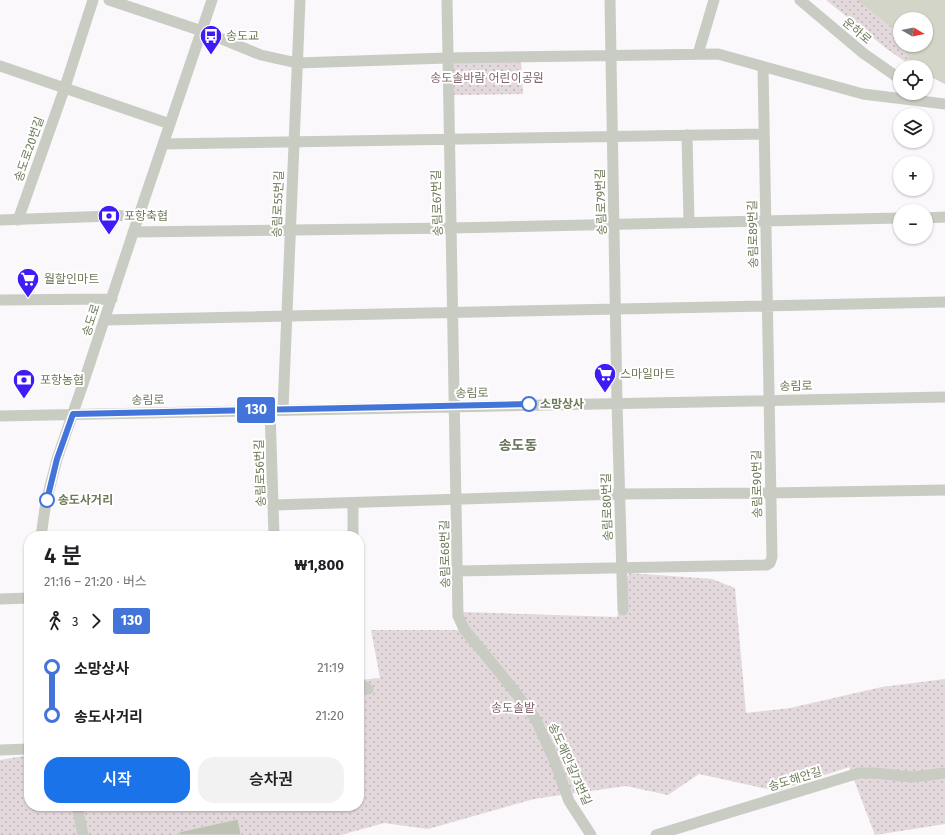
<!DOCTYPE html>
<html lang="ko">
<head>
<meta charset="utf-8">
<style>
  body { margin:0; font-family:"Fira Sans","Noto Sans KR",sans-serif; background:#f2f2f2; color:#202124; height:100vh; display:flex; flex-direction:column; font-size:15px; white-space:nowrap }
  * { box-sizing:border-box; margin:0 }
  p { font-size:13px; color:#757577 }
  .icon { flex:none; width:22px; height:22px; fill:none; stroke:currentColor; stroke-width:2; stroke-linecap:round; stroke-linejoin:round }
  .map { position:relative; flex:1; overflow:hidden }
  .details { position:absolute; left:24px; top:531px; width:340px; height:280px; display:flex; flex-direction:column; background:#fff; border-radius:16px; box-shadow:0 1px 3px #0004 }
  .details>* { flex:none }
  .badge { padding:0 8px; border-radius:3px; font-size:14px; line-height:26px }
  .needle { width:26px; rotate:99deg }
  .fabs { position:absolute; left:893px; top:12px; display:grid; gap:8px }
  .fabs a { display:grid; place-items:center; width:40px; height:40px; border-radius:50%; background:#fff; box-shadow:0 1px 3px #0004; font-size:20px }
  .map>.badge { position:absolute; translate:-50% -50%; box-shadow:0 0 0 2px #fff }
  .legs { display:flex; align-items:center; gap:6px; height:44px; padding:0 20px; font-size:13px }
  .legs p { margin-inline-start:auto }
  .headline { display:flex; align-items:center; justify-content:space-between; height:68px; padding:0 20px }
  h1 { font-size:22px; font-weight:600; line-height:30px }
  .action { display:flex; gap:8px; margin-top:auto; padding:8px 20px }
  .action a { flex:1; height:46px; border-radius:16px; background:#1a73e8; color:#fff; font-size:16px; font-weight:600; line-height:46px; text-align:center }
  .action a+a { background:#f2f2f2; color:#202124 }
  ul { padding:0 20px; list-style:none }
  li { display:flex; align-items:center; gap:14px; height:48px; font-size:15px }
  li i { display:grid; place-items:center; width:6px; height:100%; margin:0 5px; background:currentColor }
  li i::after { content:''; width:10px; height:10px; margin:-5px; border:3px solid; border-radius:50%; background:#fff }
  li p { margin-inline-start:auto }
  li:first-child i { background:linear-gradient(#0000 50%,currentColor 0) }
  li:last-child i { background:linear-gradient(currentColor 50%,#0000 0) }
  .map>svg:first-child { display:block }
  .park { fill:url(#park-dots); fill-rule:evenodd }
  .water { fill:#d2d5c7 }
  .building { fill:#bdc2b2; stroke:#dcdadc }
  .lines { fill:none; stroke-linecap:round; stroke-linejoin:round }
  .minor { stroke:#c9ccc2; stroke-width:11 }
  .line-1-casing { stroke:#fff; stroke-width:9 }
  .line-1 { stroke:#4374d9; stroke-width:6 }
  .stop-1-dot { fill:#fff; stroke:#4374d9; stroke-width:2 }
  .labels { text-anchor:middle; stroke-width:4; stroke-linejoin:round; paint-order:stroke }
  .street-label { font-size:12px; fill:#6e7a59; stroke:#fff }
  .poi-label { font-size:12px; fill:#6e7a59; stroke:#fff; text-anchor:start }
  .park-label { font-size:12px; fill:#82666d; stroke:#fff }
  .stop-label { font-size:12px; font-weight:bold; fill:#6e7a59; stroke:#fff; text-anchor:start }
  .quarter-label { font-size:14px; font-weight:bold; fill:#667055; stroke:#fff }
</style>
</head>
<body>
<div class="map">
<svg width="945" height="835" viewBox="0 0 945 835">
  <defs>
    <pattern id="park-dots" width="8" height="8" patternUnits="userSpaceOnUse"><rect width="8" height="8" fill="#e3d8dc"/><path d="M2 2h.1M6 6h.1" fill="none" stroke="#bcb4b5" stroke-width="1.8" stroke-linecap="round"/></pattern>
  </defs>
  <rect width="100%" height="100%" fill="#faf8fa"/>
  <!-- park -->
  <path class="park" d="M826,0H902L922,2L945,84L926,74V67H913L887,49ZM900,19H926V45H900Z
    M521,61L523,94L452,95V62Z
    M629,573L712,579L735,588L746,713L790,708L882,687L945,679V824L875,835L849,767L777,791L699,774L668,795L626,786L534,799L428,829L384,823L341,835H0V760L29,755V806H359V680L380,678L371,630H460L461,612L617,617Z"/>
  <!-- water -->
  <path class="water" d="M857,0H945V84L926,74V67H913L903,45H926V19H900V37L898,32Z"/>
  <!-- building -->
  <path class="building" d="M238,819L241,835H179V832Z"/>
  <g class="lines">
    <!-- minor -->
    <path class="minor" d="M109,0L202,31L261,55L297,63L447,58L718,54L863,94L945,104
      M447,0L458,616L464,629L509,684L535,718L553,757L569,801L591,835
      M610,0L617,403L623,610
      M800,0L863,53L900,79
      M698,54L714,0
      M0,66L170,124
      M687,135L689,222
      M163,144L764,134
      M926,218L945,217
      M0,220L139,215
      M18,220L65,87L93,0
      M133,232L451,228L900,218
      M0,300L112,299
      M105,320L945,302
      M283,409L300,0
      M270,410L274,536
      M0,416L945,397
      M353,504V536
      M274,505L620,494L770,493L945,490
      M41,536L46,502L57,459L83,384L139,215L212,0
      M458,571L767,565L770,563L772,557L763,67
      M0,599L29,598
      M359,683L368,689
      M0,750L29,749
      M77,806L83,835
      M656,835L859,773H874L913,777L945,773"/>
  </g>
  <g class="lines">
    <!-- line-1 casing -->
    <g class="line-1-casing">
      <path id="line-1" d="M47,500L57,459L73,414L529,404"/>
    </g>
    <!-- line-1 -->
    <use href="#line-1" class="line-1"/>
  </g>
  <!-- icons -->
  <defs>
    <g id="bus-pin" transform="scale(1.15)"><path d="M0 17L-7.5 6A9.5 9.5 0 1 1 7.5 6Z" fill="#3f1cf6" stroke="#fff"/><path d="M-5-6H5V4H4V6H2V4H-2V6H-4V4H-5ZM-3.5-4V0h7V-4ZM-3.5 1.2v1.5H-2V1.2ZM2 1.2v1.5H3.5V1.2Z" fill="#fff"/></g>
    <g id="bank-pin" transform="scale(1.15)"><path d="M0 17L-7.5 6A9.5 9.5 0 1 1 7.5 6Z" fill="#3f1cf6" stroke="#fff"/><path d="M-6-4H6V4H-6ZM0-2.3a2.3 2.3 0 1 0 0 4.6a2.3 2.3 0 1 0 0-4.6Z" fill="#fff"/></g>
    <g id="supermarket-pin" transform="scale(1.15)"><path d="M0 17L-7.5 6A9.5 9.5 0 1 1 7.5 6Z" fill="#3f1cf6" stroke="#fff"/><path d="M-6-5.5h2.5l.6 2H6L4.5 2H-2.5L-4.4-4H-6ZM-1.5 3.2a1.3 1.3 0 1 0 .1 0ZM3 3.2a1.3 1.3 0 1 0 .1 0Z" fill="#fff"/></g>
  </defs>
  <g fill-rule="evenodd">
    <use href="#bus-pin" x="211" y="36"/>
    <use href="#bank-pin" x="109" y="216"/>
    <use href="#supermarket-pin" x="28" y="279"/>
    <use href="#supermarket-pin" x="605" y="374"/>
    <use href="#bank-pin" x="24" y="380"/>
  </g>
  <!-- markers -->
  <g class="stop-1-dot">
    <circle cx="529" cy="404" r="7"/>
    <circle cx="47" cy="500" r="7"/>
  </g>
  <g class="labels">
    <!-- street labels -->
    <g class="street-label">
      <text transform="translate(857 31) rotate(40)" y="4">운하로</text>
      <text transform="translate(29 149) rotate(-71)" y="4">송도로20번길</text>
      <text transform="translate(601 202) rotate(-92)" y="4">송림로79번길</text>
      <text transform="translate(437 203) rotate(-92)" y="4">송림로67번길</text>
      <text transform="translate(278 204) rotate(-88)" y="4">송림로55번길</text>
      <text transform="translate(753 234) rotate(-91)" y="4">송림로89번길</text>
      <text transform="translate(91 320) rotate(-72)" y="4">송도로</text>
      <text transform="translate(796 386) rotate(-1)" y="4">송림로</text>
      <text transform="translate(472 393) rotate(-1)" y="4">송림로</text>
      <text transform="translate(148 400) rotate(-1)" y="4">송림로</text>
      <text transform="translate(260 473) rotate(-92)" y="4">송림로56번길</text>
      <text transform="translate(757 484) rotate(-91)" y="4">송림로90번길</text>
      <text transform="translate(607 507) rotate(-92)" y="4">송림로80번길</text>
      <text transform="translate(445 554) rotate(-91)" y="4">송림로68번길</text>
      <text transform="translate(570 764) rotate(66)" y="4">송도해안길73번길</text>
      <text transform="translate(795 779) rotate(-17)" y="4">송도해안길</text>
    </g>
    <!-- poi labels -->
    <g class="poi-label">
      <text x="226" y="40">송도교</text>
      <text x="124" y="220">포항축협</text>
      <text x="44" y="283">월할인마트</text>
      <text x="620" y="378">스마일마트</text>
      <text x="40" y="384">포항농협</text>
    </g>
    <!-- park labels -->
    <g class="park-label">
      <text x="487" y="82">송도솔바람 어린이공원</text>
      <text x="513" y="712">송도솔밭</text>
    </g>
    <!-- stop labels -->
    <g class="stop-label">
      <text x="540" y="408">소망상사</text>
      <text x="58" y="504">송도사거리</text>
    </g>
    <!-- quarter labels -->
    <g class="quarter-label">
      <text x="518" y="450">송도동</text>
    </g>
  </g>
</svg>
<div class="fabs">
<a><svg class="needle" viewBox="-14 -14 28 28"><path d="M0-13l5 13h-10z" fill="#e53935"/><path d="M0 13l5-13h-10z" fill="#757577"/></svg></a>
<a><svg class="icon" aria-label="locate" viewBox="0 0 24 24"><circle cx="12" cy="12" r="6"/><path d="M12 2v4M12 18v4M2 12h4M18 12h4"/></svg></a>
<a><svg class="icon" aria-label="layers" viewBox="0 0 24 24"><path d="M12 4l9 5-9 5-9-5zM3 14l9 5 9-5"/></svg></a>
<a>+</a>
<a>−</a>
</div>
<b class="badge" style="left:256px;top:410px;background:#4374d9;color:#fff">130</b>
<section class="details">
<div class="headline"><div><h1>4 분</h1><p>21:16 – 21:20 · 버스</p></div><b>₩1,800</b></div>
<div class="legs"><svg class="icon" aria-label="walk" viewBox="0 0 24 24"><circle cx="13" cy="4" r="2"/><path d="M13 8l-2 6 4 7M11 14l-3 7M7 12l3-4h3l4 4"/></svg>3<svg class="icon" aria-label="forward" viewBox="0 0 24 24"><path d="M9 5l7 7-7 7"/></svg><b class="badge" style="background:#4374d9;color:#fff">130</b></div>
<ul>
<li><i style="color:#4374d9"></i><b>소망상사</b><p>21:19</p></li>
<li><i style="color:#4374d9"></i><b>송도사거리</b><p>21:20</p></li>
</ul>
<div class="action"><a>시작</a><a>승차권</a></div>
</section>
</div>
</body>
</html>
